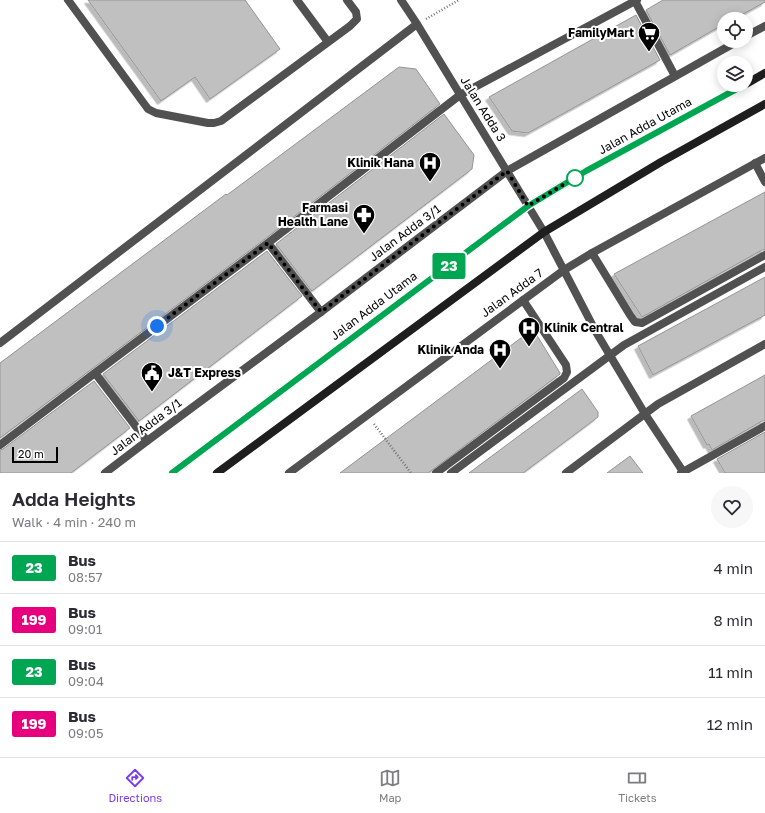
<!DOCTYPE html>
<html lang="en">
<head>
<meta charset="utf-8">
<style>
  body { margin:0; font-family:"Golos Text",sans-serif; background:#f7f7f7; color:#2b2b33; height:100vh; display:flex; flex-direction:column; font-size:15px; white-space:nowrap }
  * { box-sizing:border-box; margin:0 }
  p { font-size:13px; color:#7c7c81 }
  .icon { flex:none; width:22px; height:22px; fill:none; stroke:currentColor; stroke-width:2; stroke-linecap:round; stroke-linejoin:round }
  .map { position:relative; height:473px; overflow:hidden }
  .sheet { display:flex; flex-direction:column; background:#fff; flex:1 }
  .sheet>* { flex:none }
  .badge { padding:0 8px; border-radius:3px; font-size:14px; line-height:26px }
  .fabs { position:absolute; left:717px; top:12px; display:grid; gap:8px }
  .fabs a { display:grid; place-items:center; width:36px; height:36px; border-radius:50%; background:#fff; box-shadow:0 2px 10px #0003; font-size:20px }
  .scale { position:absolute; left:12px; bottom:10px; width:46px; box-sizing:border-box; padding-left:4px; border:2px solid #000; border-top:0; font-size:11px; line-height:14px; white-space:nowrap; color:#000; -webkit-text-stroke:3px #fff; paint-order:stroke }
  .you { position:absolute; width:20px; height:20px; margin:-10px; border:3px solid #fff; border-radius:50%; background:#1a73e8; box-shadow:0 0 0 6px #1a73e833 }
  .map>.badge { position:absolute; translate:-50% -50%; box-shadow:0 0 0 2px #fff }
  .round { display:grid; place-items:center; flex:none; width:42px; height:42px; border-radius:21px; background:#f7f7f7 }
  .summary { display:flex; align-items:center; justify-content:space-between; height:68px; padding:0 12px }
  h1 { font-size:19px; font-weight:600; line-height:30px }
  ul { padding:0; list-style:none }
  li { display:flex; align-items:center; gap:12px; height:52px; padding:0 12px; border-top:1px solid #e1e1e2 }
  li div { flex:1 }
  li b { display:block; font-size:15px }
  li em { font-style:normal }
  li .badge { min-width:44px; font-weight:700; text-align:center }
  .dock { display:flex; justify-content:space-around; align-items:center; height:56px; border-top:1px solid #e1e1e2; background:#fff; font-size:11px; color:#7c7c81 }
  .dock a { display:grid; justify-items:center; gap:2px }
  .dock .active { color:#7c3aed }
  .map>svg:first-child { display:block }
  .building { fill:#c0c0c0; stroke:#959595; filter:url(#shadow) }
  .lines { fill:none; stroke-linecap:round; stroke-linejoin:round }
  .path { stroke:#737373; stroke-width:2.5; stroke-dasharray:1 2; stroke-linecap:butt }
  .service { stroke:#515151; stroke-width:8 }
  .minor { stroke:#515151; stroke-width:8 }
  .secondary { stroke:#1e1e1e; stroke-width:8 }
  .line-casing { stroke:#fff; stroke-width:9 }
  .line { stroke:#00a651; stroke-width:6 }
  .walk { stroke:#000; stroke-width:4; stroke-dasharray:0 7.2 }
  .stop-dot { fill:#fff; stroke:#00a651; stroke-width:2 }
  .labels { text-anchor:middle; stroke-width:4; stroke-linejoin:round; paint-order:stroke }
  .poi-label { font-size:12px; font-weight:bold; fill:#000; stroke:#fff; text-anchor:end }
  .street-label { font-size:12px; fill:#000; stroke:#fff }
</style>
</head>
<body>
<div class="map">
<svg width="765" height="473" viewBox="0 0 765 473">
  <defs>
    <filter id="shadow"><feDropShadow dx="-3.5" dy="3.5" stdDeviation="0" flood-color="#0004"/></filter>
  </defs>
  <rect width="100%" height="100%" fill="#fff"/>
  <!-- building -->
  <path class="building" d="M88,0H245L280,49L210,99L195,77L161,101Z
    M663,0H765V2L734,19H724V24L670,55L646,10Z
    M636,15L660,60L528,133L512,131L489,97Z
    M399,67L416,69L440,104L265,239L0,438V363L226,194L227,195Z
    M444,114L474,155L472,169L312,291L311,290L276,244Z
    M765,192V250H762L642,317L614,274Z
    M267,251L302,296L139,421L103,374Z
    M765,277V315L653,375L638,346Z
    M533,329L560,373V374L431,471L428,473H340Z
    M765,375V421H762L712,450L709,444L707,445L691,416Z
    M94,381L130,428L71,473H0V450L3,449Z
    M582,389L598,412V417L578,432L523,473H469Z
    M765,432V473H725L717,459Z
    M630,456L643,473H607Z"/>
  <g class="lines">
    <!-- path -->
    <path class="path" d="M426,19L459,0
      M374,424L411,473"/>
    <!-- service -->
    <path class="service" d="M68,0L148,109L156,113L208,123H214L221,121L350,26L357,19L356,12L347,0
      M297,0L328,42
      M635,1L675,76
      M755,163L765,182
      M268,243L321,312
      M592,253L630,315L635,322L642,323L765,255
      M95,373L147,441
      M0,445L95,373L268,243L460,95L637,0
      M436,473L564,378L567,372L566,365L523,300
      M451,473L624,345L765,267
      M681,473L765,426"/>
    <!-- minor -->
    <path class="minor" d="M401,0L417,24L544,232L596,332L645,414L684,473
      M746,36L765,26
      M0,343L417,24
      M105,473L147,441L321,312L507,171L738,41
      M289,473L564,270L592,253L765,158
      M566,473L658,404L765,344"/>
    <!-- secondary -->
    <path class="secondary" d="M746,84L765,73
      M172,473L528,206L586,171L744,85
      M217,473L544,232L661,162L765,104"/>
  </g>
  <g class="lines">
    <!-- line casing -->
    <g class="line-casing">
      <path id="line" d="M172,473L528,206L586,171L744,85"/>
    </g>
    <!-- line -->
    <use href="#line" class="line"/>
    <!-- walk -->
    <path class="walk" d="M157,326L268,243L321,312L507,171L528,206L576,177L575,178"/>
  </g>
  <!-- icons -->
  <defs>
    <g id="supermarket-pin" transform="scale(1.15)"><path d="M0 17L-7.5 6A9.5 9.5 0 1 1 7.5 6Z" fill="#000" stroke="#fff"/><path d="M-6-5.5h2.5l.6 2H6L4.5 2H-2.5L-4.4-4H-6ZM-1.5 3.2a1.3 1.3 0 1 0 .1 0ZM3 3.2a1.3 1.3 0 1 0 .1 0Z" fill="#fff"/></g>
    <g id="hospital-pin" transform="scale(1.15)"><path d="M0 17L-7.5 6A9.5 9.5 0 1 1 7.5 6Z" fill="#000" stroke="#fff"/><path d="M-5-5h3v3.5h4V-5h3V5h-3V1.5h-4V5h-3Z" fill="#fff"/></g>
    <g id="pharmacy-pin" transform="scale(1.15)"><path d="M0 17L-7.5 6A9.5 9.5 0 1 1 7.5 6Z" fill="#000" stroke="#fff"/><path d="M-2-6h4v4h4v4h-4v4h-4v-4h-4v-4h4Z" fill="#fff"/></g>
    <g id="civic-pin" transform="scale(1.15)"><path d="M0 17L-7.5 6A9.5 9.5 0 1 1 7.5 6Z" fill="#000" stroke="#fff"/><path d="M-.6-6.5H3V-4.5H.6V-3L4-1V1h2V6H-6V1h2V-1L-.6-3ZM-1.2 2.5V6h2.4V2.5Z" fill="#fff"/></g>
  </defs>
  <g fill-rule="evenodd">
    <use href="#supermarket-pin" x="649" y="33"/>
    <use href="#hospital-pin" x="430" y="163"/>
    <use href="#pharmacy-pin" x="364" y="215"/>
    <use href="#hospital-pin" x="529" y="328"/>
    <use href="#hospital-pin" x="500" y="350"/>
    <use href="#civic-pin" x="152" y="373"/>
  </g>
  <!-- markers -->
  <circle class="stop-dot" cx="575" cy="178" r="8"/>
  <g class="labels">
    <!-- poi labels -->
    <g class="poi-label">
      <text x="634" y="37">FamilyMart</text>
      <text x="414" y="167">Klinik Hana</text>
      <text x="348" y="212">Farmasi<tspan x="348" dy="14">Health Lane</tspan></text>
      <text x="544" y="332" text-anchor="start">Klinik Central</text>
      <text x="484" y="354">Klinik Anda</text>
      <text x="168" y="377" text-anchor="start">J&amp;T Express</text>
    </g>
    <!-- street labels -->
    <g class="street-label">
      <text transform="translate(483 109) rotate(58)" y="4">Jalan Adda 3</text>
      <text transform="translate(645 126) rotate(-29)" y="4">Jalan Adda Utama</text>
      <text transform="translate(405 233) rotate(-37)" y="4">Jalan Adda 3/1</text>
      <text transform="translate(512 293) rotate(-36)" y="4">Jalan Adda 7</text>
      <text transform="translate(374 306) rotate(-37)" y="4">Jalan Adda Utama</text>
      <text transform="translate(146 427) rotate(-37)" y="4">Jalan Adda 3/1</text>
    </g>
  </g>
</svg>
<div class="fabs">
<a><svg class="icon" aria-label="locate" viewBox="0 0 24 24"><circle cx="12" cy="12" r="6"/><path d="M12 2v4M12 18v4M2 12h4M18 12h4"/></svg></a>
<a><svg class="icon" aria-label="layers" viewBox="0 0 24 24"><path d="M12 4l9 5-9 5-9-5zM3 14l9 5 9-5"/></svg></a>
</div>
<div class="scale">20 m</div>
<div class="you" style="left:157px;top:326px"></div>
<b class="badge" style="left:449px;top:266px;background:#00a651;color:#fff">23</b>
</div>
<section class="sheet">
<div class="summary"><div><h1>Adda Heights</h1><p>Walk · 4 min · 240 m</p></div><a class="round"><svg class="icon" aria-label="heart" viewBox="0 0 24 24"><path d="M12 20l-8-8c-3-5 5-10 8-4 3-6 11-1 8 4z"/></svg></a></div>
<ul>
<li><span class="badge" style="background:#00a651;color:#fff">23</span><div><b>Bus</b><p>08:57</p></div><em>4 min</em></li>
<li><span class="badge" style="background:#e6007e;color:#fff">199</span><div><b>Bus</b><p>09:01</p></div><em>8 min</em></li>
<li><span class="badge" style="background:#00a651;color:#fff">23</span><div><b>Bus</b><p>09:04</p></div><em>11 min</em></li>
<li><span class="badge" style="background:#e6007e;color:#fff">199</span><div><b>Bus</b><p>09:05</p></div><em>12 min</em></li>
</ul>
</section>
<nav class="dock">
<a class="active"><svg class="icon" aria-label="directions" viewBox="0 0 24 24"><path d="M12 3l9 9-9 9-9-9zM9 14v-3h6M13 9l2 2-2 2"/></svg>Directions</a>
<a><svg class="icon" aria-label="map" viewBox="0 0 24 24"><path d="M3 6l6-2 6 2 6-2v14l-6 2-6-2-6 2zM9 4v14M15 6v14"/></svg>Map</a>
<a><svg class="icon" aria-label="tickets" viewBox="0 0 24 24"><path d="M3 7h18v10H3zM15 7v10"/></svg>Tickets</a>
</nav>
</body>
</html>
